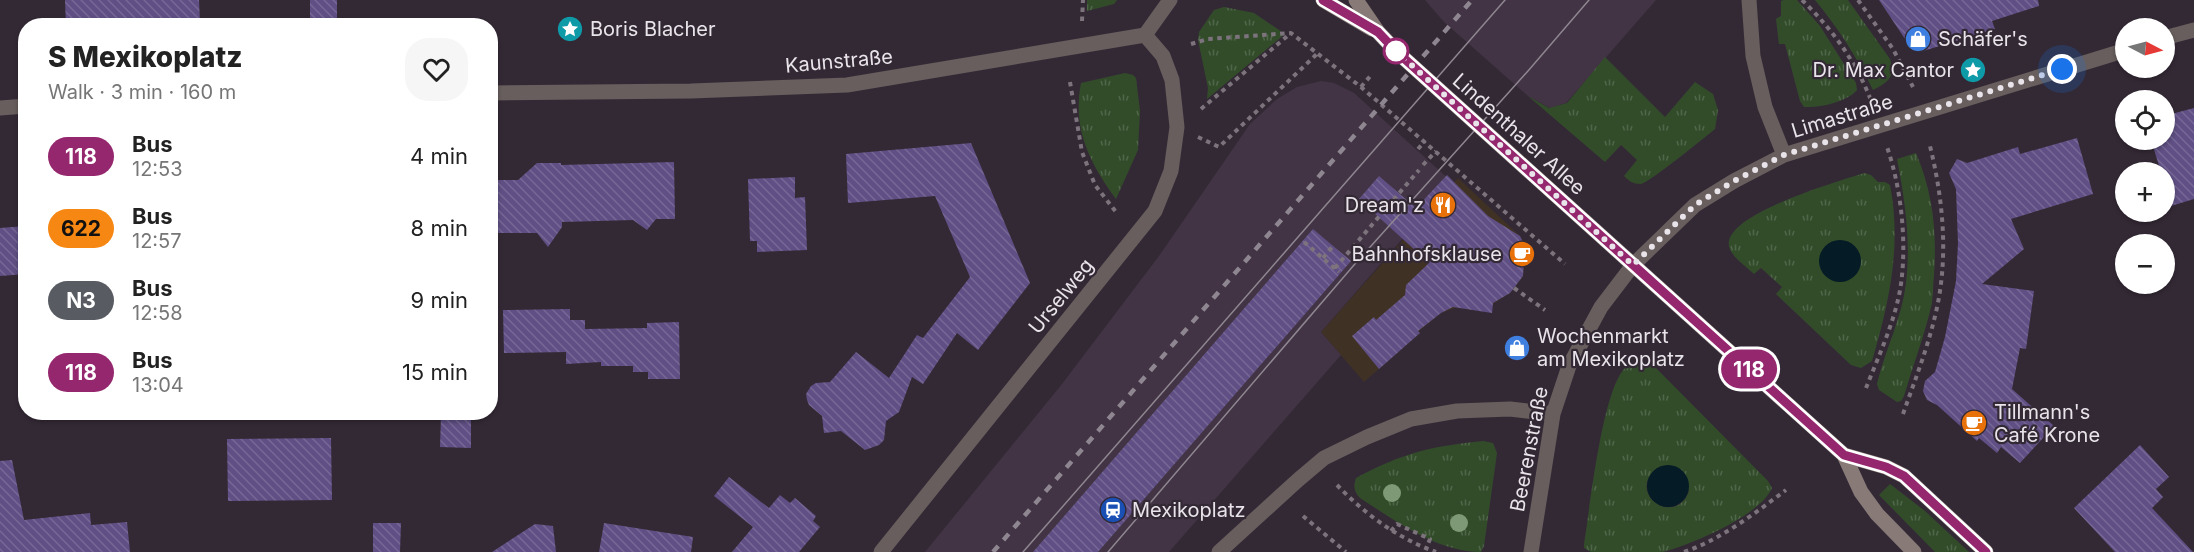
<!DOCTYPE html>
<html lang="en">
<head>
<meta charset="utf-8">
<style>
  body { margin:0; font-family:Inter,sans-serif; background:#f6f6f6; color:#222; height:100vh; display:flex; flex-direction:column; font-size:22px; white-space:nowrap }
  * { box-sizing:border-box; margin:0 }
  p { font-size:20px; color:#767676 }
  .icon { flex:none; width:33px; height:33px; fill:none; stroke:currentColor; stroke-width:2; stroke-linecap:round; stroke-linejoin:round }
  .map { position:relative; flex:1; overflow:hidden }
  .drawer { position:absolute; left:18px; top:18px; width:480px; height:402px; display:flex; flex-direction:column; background:#fff; border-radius:24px; box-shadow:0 2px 4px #0004 }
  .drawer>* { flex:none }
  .badge { padding:0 12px; border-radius:20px; font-size:21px; line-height:39px }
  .needle { width:39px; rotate:96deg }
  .fabs { position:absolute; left:2115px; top:18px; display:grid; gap:12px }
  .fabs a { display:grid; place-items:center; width:60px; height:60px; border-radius:50%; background:#fff; box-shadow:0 2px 4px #0004; font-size:30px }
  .you { position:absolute; width:30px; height:30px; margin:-15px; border:4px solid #fff; border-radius:50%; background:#1a73e8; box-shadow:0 0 0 9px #1a73e833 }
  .map>.badge { position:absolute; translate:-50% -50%; box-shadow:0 0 0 3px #fff }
  .round { display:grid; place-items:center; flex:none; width:63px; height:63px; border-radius:24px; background:#f6f6f6 }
  .overview { display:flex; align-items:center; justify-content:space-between; height:102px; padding:0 30px }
  h1 { font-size:28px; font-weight:800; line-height:45px }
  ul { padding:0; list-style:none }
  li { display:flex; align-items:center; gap:18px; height:72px; padding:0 30px }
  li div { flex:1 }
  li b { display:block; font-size:22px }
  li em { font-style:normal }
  li .badge { min-width:66px; font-weight:700; text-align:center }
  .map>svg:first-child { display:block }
  .commercial { fill:#403125 }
  .built { fill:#423444 }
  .grass { fill:url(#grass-tufts); fill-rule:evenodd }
  .water { fill:#051b25 }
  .building { fill:url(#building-back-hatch) }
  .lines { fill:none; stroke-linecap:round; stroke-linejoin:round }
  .path { stroke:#7c737d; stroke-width:4; stroke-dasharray:4.5 4.5; stroke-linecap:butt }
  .minor { stroke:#675e5d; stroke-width:15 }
  .secondary { stroke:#877a77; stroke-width:15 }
  .tram { stroke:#8e8690; stroke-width:1.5 }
  .rail { stroke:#8e8690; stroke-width:4.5; stroke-dasharray:8 8; stroke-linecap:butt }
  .tree { fill:#7e9976 }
  .line-casing { stroke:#fff; stroke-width:14 }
  .line { stroke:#95276e; stroke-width:9 }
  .walk { stroke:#e9e3ea; stroke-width:6; stroke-dasharray:0 10.8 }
  .stop-dot { fill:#fff; stroke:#95276e; stroke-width:3 }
  .labels { text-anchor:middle; stroke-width:4.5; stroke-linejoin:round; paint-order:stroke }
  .poi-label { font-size:20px; fill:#e9e3ea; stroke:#332935; text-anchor:start }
  .street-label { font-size:20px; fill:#e9e3ea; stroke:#332935 }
</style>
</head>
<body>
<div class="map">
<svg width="2194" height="552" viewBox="0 0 2194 552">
  <defs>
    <pattern id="grass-tufts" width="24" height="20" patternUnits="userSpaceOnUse" patternTransform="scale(1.5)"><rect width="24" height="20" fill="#324c2a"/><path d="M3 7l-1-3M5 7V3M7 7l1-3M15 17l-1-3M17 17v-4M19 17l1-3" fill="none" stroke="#506649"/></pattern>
    <pattern id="building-back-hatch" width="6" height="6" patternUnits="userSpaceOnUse" patternTransform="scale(1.5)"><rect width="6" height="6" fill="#5f4f84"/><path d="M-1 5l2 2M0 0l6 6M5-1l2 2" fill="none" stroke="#766896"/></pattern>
  </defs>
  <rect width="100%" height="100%" fill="#332935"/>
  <!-- commercial -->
  <path class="commercial" d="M1458,178L1520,236L1525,246L1523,276L1510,293L1482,311L1465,309L1464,305L1441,313L1419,331L1420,333L1364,382L1321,332Z"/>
  <!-- built -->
  <path class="built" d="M1425,0H1656L1566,103L1550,108L1528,96L1444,22Z
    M1321,81L1334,83L1354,93L1452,182L1321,332L1341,355L1169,552H925L1062,384L1159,256L1250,124L1277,99L1297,87Z"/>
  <!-- grass -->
  <path class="grass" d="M1087,0H1117L1114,4L1087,11Z
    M1784,0H1797L1820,26L1856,83L1857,90C1847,102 1819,108 1804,107L1800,101L1785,44H1779L1776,19L1781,16V1Z
    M1815,0H1848L1890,59C1896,77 1888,82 1873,90C1857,57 1838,28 1815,0Z
    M1224,7L1254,13L1285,34L1207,99L1208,88L1198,40L1199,32L1214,10Z
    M1605,57L1665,117L1695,82L1713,94L1718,110L1715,129C1704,138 1649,183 1641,184C1633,184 1629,181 1624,176L1637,160L1621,145L1605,162L1528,96L1549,108L1567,103Z
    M1125,73L1133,75L1136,78L1140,111L1138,150L1116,199C1090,163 1072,129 1081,83Z
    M1916,153C1933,193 1937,232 1934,275C1933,284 1933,294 1932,303C1925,334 1913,365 1904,396L1901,401L1897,402L1879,390L1877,384C1885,350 1902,318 1906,283C1911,241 1905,200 1897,159Z
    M1864,173L1871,175L1878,182H1885L1890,185C1902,246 1889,303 1872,361L1861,368L1851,365L1776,294L1782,287L1761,268L1754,274C1746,266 1731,257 1729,246C1723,214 1840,181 1864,173Z
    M1637,361L1651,363L1768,481L1772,488C1760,516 1692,544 1663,552H1591L1584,548V544C1590,508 1602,391 1625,368C1627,365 1633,363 1637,361ZM1657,468L1689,491C1676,528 1625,494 1657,468Z
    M1483,441L1493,443L1497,453L1484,546L1481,552C1437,552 1396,521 1360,498C1354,491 1353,487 1356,478C1402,453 1432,446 1483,441Z
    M1890,484L1925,511L1969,552H1935L1879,495Z"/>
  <!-- water -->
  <path class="water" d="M1819 261a21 21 0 1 1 42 0a21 21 0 1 1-42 0Z
    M1647 486a21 21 0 1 1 42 0a21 21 0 1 1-42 0Z"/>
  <!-- building -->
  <path class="building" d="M65,0H199L200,22L119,26H66Z
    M310,0H337V26H310Z
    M1879,0H2038L2039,6L1992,21L1995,29L1920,52L1909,45Z
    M2194,108V199L2171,206L2164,184V172H2161L2151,140H2164V116Z
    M2077,138L2093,194L2011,219L2024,249L1982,284L2034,291L2026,349L2020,348L2012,389L2054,426L2020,463L2001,447L1997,453L1979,438L1977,441L1937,405L1927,400L1923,391L1925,381L1935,372L1945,337L1956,281L1958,243L1956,189L1949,173L1957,159L1967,163L2018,147L2020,154Z
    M971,143L1030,283L978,350L957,333L923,384L912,377L899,412L886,421L884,440L879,445L865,450L841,431L824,433L822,416L809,405L807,400L806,394L811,386L816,383L830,382L856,352L889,378L917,335L923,338L970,277L935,196L848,203L846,154Z
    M674,162L675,219H656L647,230L633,220L562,222V227L548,247L537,233H491V180H518L537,163H561V165Z
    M1447,175L1488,216L1520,236L1525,246L1523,276L1510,293L1493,303L1492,313L1453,307L1441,313L1418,331L1420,333L1379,369L1352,336L1374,317L1376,320L1405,295L1406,285L1429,263L1359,199L1379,176L1416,208Z
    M795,177V198L805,197L807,250L757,252V241H750L748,179Z
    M26,226V274L0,276V228Z
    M1313,229L1351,261L1098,552H1033Z
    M570,309V320H585V329L647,328V323L679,322L680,379H648V372H633V366H601V362L566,364V352L504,353L503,310Z
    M441,416L471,417V448L440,447Z
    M331,438L332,500L228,501L227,439Z
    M2140,445L2169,477L2156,489L2163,497L2152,508L2193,552H2115L2074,508Z
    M12,460L24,520L90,513L91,525L127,522L130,552H0V461Z
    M729,477L769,508L780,495L790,503L795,498L816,516L813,521L820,527L799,552H732L753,527L714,496Z
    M373,523H401L400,552H373Z
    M604,523L693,537L691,552H599Z
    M535,524L553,526L556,552H492Z"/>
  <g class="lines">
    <!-- path -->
    <path class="path" d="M1802,0C1833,30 1857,63 1872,103
      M1858,0L1893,49L1913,87
      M1082,21L1083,0
      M1191,44L1208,39L1291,33L1361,87L1565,264
      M1070,82L1082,152L1095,185L1116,212
      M1361,87L1372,74
      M1201,109L1291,33
      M1198,137L1219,147L1318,53
      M1418,149L1425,141
      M1423,165L1436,151
      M1304,242L1339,272
      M1323,258L1333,246
      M1335,268L1419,170
      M1514,288L1545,310
      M1866,388C1879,355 1896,319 1901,284C1907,241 1901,187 1887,147
      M1903,414C1915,380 1928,347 1936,312C1949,256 1943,197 1929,142
      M1337,485C1365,514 1397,538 1436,552
      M1303,516L1346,552
      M1391,531L1397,524L1430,539L1426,549
      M1684,552C1722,539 1755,513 1786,490"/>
    <!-- minor -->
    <path class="minor" d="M1749,0L1753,56L1765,107L1784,155
      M2164,38L2194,30
      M490,93L691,91L847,85L1145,35L1170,0
      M0,108L26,106
      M881,552L1155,211L1171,171L1177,127L1172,80L1163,56L1145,35
      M1219,552L1298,480L1324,458L1367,437L1411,419L1457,411L1510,409L1553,414
      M1531,552L1553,414L1569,366L1601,307L1633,265L1695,205L1734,181L1784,155L2126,50"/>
    <!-- secondary -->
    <path class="secondary" d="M1323,0L1372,29
      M1356,0L1378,32L1397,52L1844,455L1861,492L1877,514L1914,552
      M1844,455L1886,467L1904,476L1986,552"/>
    <!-- tram -->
    <path class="tram" d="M1023,552L1505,0
      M1108,552L1354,265L1528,71L1589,0"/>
    <!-- rail -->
    <path class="rail" d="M993,552L1472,0"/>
  </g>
  <!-- trees -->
  <g class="tree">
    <circle cx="1392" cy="493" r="9"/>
    <circle cx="1459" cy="523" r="9"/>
  </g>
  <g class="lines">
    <!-- line casing -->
    <g class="line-casing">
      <path id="line" d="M1323,0L1378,32L1397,52L1844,455L1886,467L1904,476L1986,552"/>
    </g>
    <!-- line -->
    <use href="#line" class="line"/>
    <!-- walk -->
    <path class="walk" d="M1396,51L1633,265L1695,205L1734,181L1784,155L2062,69"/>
  </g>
  <!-- icons -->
  <defs>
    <g id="sight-disc" transform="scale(1.35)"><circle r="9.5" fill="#0f9aa8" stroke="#332935"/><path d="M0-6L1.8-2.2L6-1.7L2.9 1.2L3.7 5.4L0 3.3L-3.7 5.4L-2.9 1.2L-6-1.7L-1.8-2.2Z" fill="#fff"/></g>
    <g id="shop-disc" transform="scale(1.35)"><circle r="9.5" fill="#3f7fe0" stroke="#332935"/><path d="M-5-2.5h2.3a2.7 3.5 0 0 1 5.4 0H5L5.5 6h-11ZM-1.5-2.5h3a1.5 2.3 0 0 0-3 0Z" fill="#fff"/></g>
    <g id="restaurant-disc" transform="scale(1.35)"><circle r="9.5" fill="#e8710a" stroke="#332935"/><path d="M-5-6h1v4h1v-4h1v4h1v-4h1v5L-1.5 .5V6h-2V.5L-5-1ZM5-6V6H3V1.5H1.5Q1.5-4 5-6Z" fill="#fff"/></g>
    <g id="cafe-disc" transform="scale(1.35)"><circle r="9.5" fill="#e8710a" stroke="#332935"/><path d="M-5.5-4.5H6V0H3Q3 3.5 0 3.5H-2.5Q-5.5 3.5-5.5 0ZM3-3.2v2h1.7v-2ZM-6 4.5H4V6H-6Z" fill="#fff"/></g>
    <g id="station-disc" transform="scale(1.35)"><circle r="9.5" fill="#1a4fb4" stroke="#332935"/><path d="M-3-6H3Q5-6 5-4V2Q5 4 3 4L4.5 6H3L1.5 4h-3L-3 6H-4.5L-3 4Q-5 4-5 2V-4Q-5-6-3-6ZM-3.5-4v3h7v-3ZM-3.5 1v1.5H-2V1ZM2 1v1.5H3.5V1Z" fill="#fff"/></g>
  </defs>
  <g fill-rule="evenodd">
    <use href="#sight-disc" x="570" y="29"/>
    <use href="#shop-disc" x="1918" y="39"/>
    <use href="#sight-disc" x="1973" y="70"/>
    <use href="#restaurant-disc" x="1443" y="205"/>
    <use href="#cafe-disc" x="1522" y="254"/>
    <use href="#shop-disc" x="1517" y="348"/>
    <use href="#cafe-disc" x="1974" y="423"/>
    <use href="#station-disc" x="1113" y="510"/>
  </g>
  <!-- markers -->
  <circle class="stop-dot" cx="1396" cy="51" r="12"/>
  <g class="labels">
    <!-- poi labels -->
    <g class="poi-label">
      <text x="590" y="36">Boris Blacher</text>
      <text x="1938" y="46">Schäfer's</text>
      <text x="1954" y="77" text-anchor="end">Dr. Max Cantor</text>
      <text x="1424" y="212" text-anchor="end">Dream'z</text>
      <text x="1502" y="261" text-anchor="end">Bahnhofsklause</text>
      <text x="1537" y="343">Wochenmarkt<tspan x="1537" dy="23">am Mexikoplatz</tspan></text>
      <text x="1994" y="419">Tillmann's<tspan x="1994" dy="23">Café Krone</tspan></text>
      <text x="1132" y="517">Mexikoplatz</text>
    </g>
    <!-- street labels -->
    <g class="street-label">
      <text transform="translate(839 61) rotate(-5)" y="7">Kaunstraße</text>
      <text transform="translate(1842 116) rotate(-17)" y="7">Limastraße</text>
      <text transform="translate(1519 134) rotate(42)" y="7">Lindenthaler Allee</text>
      <text transform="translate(1061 296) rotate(-51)" y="7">Urselweg</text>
      <text transform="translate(1529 449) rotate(-79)" y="7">Beerenstraße</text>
    </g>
  </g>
</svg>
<div class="fabs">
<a><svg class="needle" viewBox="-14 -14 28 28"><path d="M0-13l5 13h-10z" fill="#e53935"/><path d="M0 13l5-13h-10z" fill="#767676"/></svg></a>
<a><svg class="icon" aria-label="locate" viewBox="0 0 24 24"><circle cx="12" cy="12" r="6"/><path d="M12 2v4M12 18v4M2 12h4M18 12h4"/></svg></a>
<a>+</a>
<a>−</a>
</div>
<div class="you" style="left:2062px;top:69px"></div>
<b class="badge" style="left:1749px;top:369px;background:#95276e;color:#fff">118</b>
<section class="drawer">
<div class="overview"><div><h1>S Mexikoplatz</h1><p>Walk · 3 min · 160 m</p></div><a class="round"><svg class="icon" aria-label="heart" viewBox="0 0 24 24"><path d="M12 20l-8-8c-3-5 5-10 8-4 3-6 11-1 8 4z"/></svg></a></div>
<ul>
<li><span class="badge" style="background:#95276e;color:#fff">118</span><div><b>Bus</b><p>12:53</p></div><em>4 min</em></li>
<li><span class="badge" style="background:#f68712;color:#111">622</span><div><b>Bus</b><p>12:57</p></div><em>8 min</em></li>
<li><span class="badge" style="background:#595b62;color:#fff">N3</span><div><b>Bus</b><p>12:58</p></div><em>9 min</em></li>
<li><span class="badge" style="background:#95276e;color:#fff">118</span><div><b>Bus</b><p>13:04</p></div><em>15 min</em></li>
</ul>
</section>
</div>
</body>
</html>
